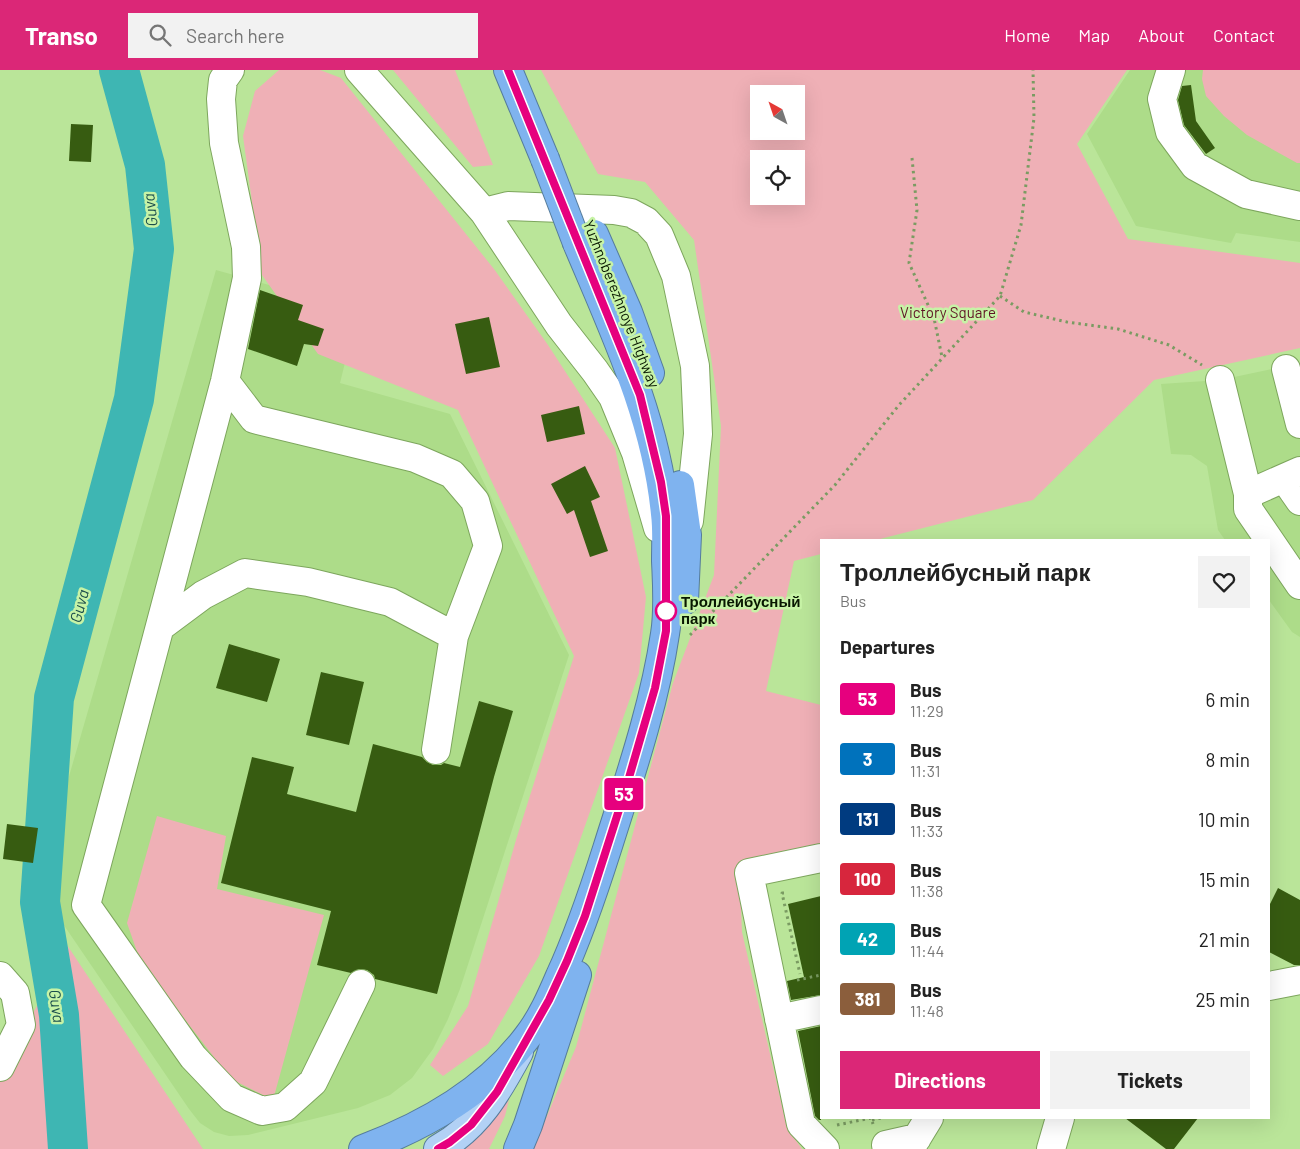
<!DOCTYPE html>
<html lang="en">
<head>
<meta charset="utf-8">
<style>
  body { margin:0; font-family:Barlow,sans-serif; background:#f2f2f2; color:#222; height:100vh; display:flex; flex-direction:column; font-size:19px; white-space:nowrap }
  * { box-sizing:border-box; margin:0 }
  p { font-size:16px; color:#767676 }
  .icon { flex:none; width:28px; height:28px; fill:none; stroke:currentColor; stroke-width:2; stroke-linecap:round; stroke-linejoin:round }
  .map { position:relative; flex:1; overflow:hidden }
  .sheet { position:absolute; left:820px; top:469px; width:450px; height:580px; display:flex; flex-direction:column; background:#fff; border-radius:0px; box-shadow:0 5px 20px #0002 }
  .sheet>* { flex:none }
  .badge { padding:0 10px; border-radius:4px; font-size:18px; line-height:32px }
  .needle { width:32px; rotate:320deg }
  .tools { position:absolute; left:750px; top:15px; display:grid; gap:10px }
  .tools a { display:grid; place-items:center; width:55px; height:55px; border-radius:0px; background:#fff; box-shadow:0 5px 20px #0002; font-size:25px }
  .map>.badge { position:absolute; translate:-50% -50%; box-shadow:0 0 0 2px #fff }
  h2 { padding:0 20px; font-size:19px; line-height:45px }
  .round { display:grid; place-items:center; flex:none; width:52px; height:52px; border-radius:0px; background:#f2f2f2 }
  .headline { display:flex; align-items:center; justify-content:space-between; height:85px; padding:0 20px }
  h1 { font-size:24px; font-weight:700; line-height:38px }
  .primary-button { display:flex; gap:10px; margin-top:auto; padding:10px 20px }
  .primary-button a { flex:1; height:58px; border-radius:0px; background:#db2777; color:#fff; font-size:20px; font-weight:700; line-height:58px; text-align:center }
  .primary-button a+a { background:#f2f2f2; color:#222 }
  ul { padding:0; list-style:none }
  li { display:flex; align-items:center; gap:15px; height:60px; padding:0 20px }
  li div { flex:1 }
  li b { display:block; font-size:19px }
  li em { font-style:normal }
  li .badge { min-width:55px; font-weight:700; text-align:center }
  header { display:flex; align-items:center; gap:30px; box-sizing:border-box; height:70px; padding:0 25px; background:#db2777; color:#fff }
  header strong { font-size:24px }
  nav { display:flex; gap:28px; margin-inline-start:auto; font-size:18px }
  .search { width:350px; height:45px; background:#f2f2f2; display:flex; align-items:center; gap:12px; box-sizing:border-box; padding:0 18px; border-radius:0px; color:#767676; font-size:19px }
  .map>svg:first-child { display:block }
  .built { fill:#addc89 }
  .green { fill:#efb0b6; fill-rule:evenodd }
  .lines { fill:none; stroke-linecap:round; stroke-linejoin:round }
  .river { stroke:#3eb6b3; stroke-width:40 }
  .building { fill:#375c11 }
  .minor-casing { stroke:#7da65d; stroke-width:30 }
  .major-casing { stroke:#557c9b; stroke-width:30 }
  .highway-casing { stroke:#557c9b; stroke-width:30 }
  .path { stroke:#7a9b62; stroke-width:3; stroke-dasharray:2.5 4; stroke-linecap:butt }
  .minor { stroke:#fff; stroke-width:28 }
  .major { stroke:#b2d1f5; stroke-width:28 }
  .highway { stroke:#7fb3ef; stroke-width:28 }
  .highway-bridge-casing { stroke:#557c9b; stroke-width:30; stroke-linecap:butt }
  .highway-bridge { stroke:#7fb3ef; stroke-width:28 }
  .line-casing { stroke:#fff; stroke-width:11 }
  .line { stroke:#e6007e; stroke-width:8 }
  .stop-dot { fill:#fff; stroke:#e6007e; stroke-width:2.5 }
  .labels { text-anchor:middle; stroke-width:5; stroke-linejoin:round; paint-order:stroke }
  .street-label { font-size:15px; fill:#081700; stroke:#c7f3a6 }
  .park-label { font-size:15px; fill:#5f1425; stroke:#c7f3a6 }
  .stop-label { font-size:15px; font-weight:bold; fill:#081700; stroke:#c7f3a6; text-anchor:start }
  .water-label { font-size:16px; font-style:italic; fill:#1a4d4c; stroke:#c7f3a6 }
</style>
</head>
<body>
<header>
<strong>Transo</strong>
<div class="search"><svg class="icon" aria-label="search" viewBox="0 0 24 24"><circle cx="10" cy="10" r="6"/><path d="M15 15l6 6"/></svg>Search here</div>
<nav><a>Home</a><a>Map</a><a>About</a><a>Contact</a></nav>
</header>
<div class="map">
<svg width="1300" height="1079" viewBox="0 0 1300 1079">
  <rect width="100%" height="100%" fill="#bae599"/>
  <!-- built -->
  <path class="built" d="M1130,0H1203L1207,22L1300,88V172L1236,163L1231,173L1136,156L1087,64Z
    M216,200L358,240L340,313L450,344L569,585L460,919L448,949L433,979L412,1008L390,1025L358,1038L248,1065L229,1066L214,1062L200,1053L189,1039L57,845L49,824V798L54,758Z
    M1300,293V567L1292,562L1269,530V470H1225L1218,460L1207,396L1191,385L1171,384L1161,314L1220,310Z"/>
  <!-- green -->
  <path class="green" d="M279,0H320L341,8L494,199L548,275L615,378L646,527L639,603L539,886L488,974L443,1006L430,995L468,936L516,770L574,586L458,340L318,284L262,205L243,66L255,21Z
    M393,0H455L493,95L473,97Z
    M541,0H1127L1077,74L1128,169L1300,193V278L1154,310L1033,430L876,470H821V484L794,491L766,621L821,635V774L818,778L739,794L742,862L787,1058L802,1079H533L576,977L673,613L714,505L721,356L694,170L645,112L598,104ZM759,24H796V61H759ZM759,89H796V126H759Z
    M1203,0H1300V93H1297L1247,65L1224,46L1206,26L1202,9Z
    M157,746L226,766L217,819L324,845L273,1030L231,1009L141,893L127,853Z
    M51,851L203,1079H0V1008L12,980L42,927Z
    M509,1030L505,1046L489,1079H460L486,1057Z"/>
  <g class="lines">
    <!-- river -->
    <path class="river" d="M68,1079L59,945L40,832L54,628L134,329L154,179L145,95L119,0"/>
  </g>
  <!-- building -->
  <path class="building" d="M1191,15L1196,51L1215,78L1206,84L1184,55L1178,30L1182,16Z
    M71,54L93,55L91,92L69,91Z
    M260,220L303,235L298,250L324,259L318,276L304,274L297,296L248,279Z
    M489,247L500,297L466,304L455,254Z
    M579,336L585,364L547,372L541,345Z
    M585,396L600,427L591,431L608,481L590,487L574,440L567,444L551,414Z
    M229,574L280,589L267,632L216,618Z
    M321,602L364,612L349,675L306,665Z
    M479,631L513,641L494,707L437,924L375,909L374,905L367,900L359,899L351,903L317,895L331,841L221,813L252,687L294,697L287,724L356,742L373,674L422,687L427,692L433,695H441L444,693L460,697Z
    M7,754L38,758L33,793L3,789Z
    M1278,818L1300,830V895H1294L1269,882V836Z
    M821,826V925L791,930L787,911L804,907L788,834Z
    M821,956V1050H819L815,1046L798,961Z
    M1125,1048H1198L1174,1079H1166Z"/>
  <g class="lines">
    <!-- minor casing -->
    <g class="minor-casing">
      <path id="minor" d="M230,0L223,10L221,29L224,73L246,177L247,208L225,311L86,835L193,987L232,1028L262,1041L285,1037L313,1012L361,914
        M359,0L484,142L559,255L595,301L613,327L636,383L658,458
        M1171,0L1162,29L1170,62L1195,96L1246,124L1300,136
        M484,142L508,136L614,140L631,143L646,151L659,165L676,206L695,296L698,364L689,451
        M1286,299L1300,354
        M1220,310L1248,424
        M225,311L254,349L415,388L452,404L475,431L488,476L454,566
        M1300,401L1248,424V439L1300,515
        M1284,408L1300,431
        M160,557L203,525L245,503L308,512L390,532L454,566L436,680
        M821,788L749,803L801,1054L825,1079
        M0,906L15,923L21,955L0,997
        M1269,916L1300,910
        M779,949L821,940
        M886,1075L917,1068
        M910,1079L929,1048
        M1051,1079L1060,1048"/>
    </g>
    <!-- major casing -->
    <g class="major-casing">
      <path id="major" d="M438,1079C478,1057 498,1021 519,982"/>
    </g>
    <!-- highway casing -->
    <g class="highway-casing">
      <path id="highway" d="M508,0L545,89
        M594,164L628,242L650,303
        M680,415L687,465L684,531
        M363,1079C427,1055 487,1021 528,966C542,948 551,927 560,906C579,865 593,823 607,779C629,709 654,637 665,564C669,540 667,514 666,491C666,475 667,459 665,444C656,348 614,261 577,173
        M518,1079L528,1055L577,905"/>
    </g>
    <!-- path -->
    <path class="path" d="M912,88L917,140L909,193L934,248L942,287
      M1000,226L1024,242L1067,252L1118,259L1169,275L1202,295
      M690,565L835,415L899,335L1000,226L1021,155L1034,48L1033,0
      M784,823H782L800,904
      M797,910L821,905
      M872,1050L881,1048
      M837,1055L871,1048L873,1054"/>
    <!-- minor -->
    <use href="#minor" class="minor"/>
    <!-- major -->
    <use href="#major" class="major"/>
    <!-- highway -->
    <use href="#highway" class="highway"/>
    <!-- highway-bridge casing -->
    <g class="highway-bridge-casing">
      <path id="highway-bridge" d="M545,89L577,173"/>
    </g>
    <!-- highway-bridge -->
    <use href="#highway-bridge" class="highway-bridge"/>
  </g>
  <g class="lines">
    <!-- line casing -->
    <g class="line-casing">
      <path id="line" d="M438,1079L450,1072L471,1055L497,1022L549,930L567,891L585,846L626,718L655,618L666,561V446L661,412L640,325L508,0"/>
    </g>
    <!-- line -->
    <use href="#line" class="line"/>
  </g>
  <!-- markers -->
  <circle class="stop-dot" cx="666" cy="541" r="10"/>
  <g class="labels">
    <!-- street labels -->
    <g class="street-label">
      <text transform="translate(621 234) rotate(68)" y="5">Yuzhnoberezhnoye Highway</text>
    </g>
    <!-- park labels -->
    <g class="park-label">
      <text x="948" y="248">Victory Square</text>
    </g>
    <!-- stop labels -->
    <g class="stop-label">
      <text x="681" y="537">Троллейбусный<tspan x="681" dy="17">парк</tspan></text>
    </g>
    <!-- water labels -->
    <g class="water-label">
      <text transform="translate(150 140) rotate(-96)" y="6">Guva</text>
      <text transform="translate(79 536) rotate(-75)" y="6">Guva</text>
      <text transform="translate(57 936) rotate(82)" y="6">Guva</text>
    </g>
  </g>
</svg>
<div class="tools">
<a><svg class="needle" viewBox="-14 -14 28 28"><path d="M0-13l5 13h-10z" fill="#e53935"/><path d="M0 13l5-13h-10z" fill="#767676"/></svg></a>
<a><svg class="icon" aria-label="locate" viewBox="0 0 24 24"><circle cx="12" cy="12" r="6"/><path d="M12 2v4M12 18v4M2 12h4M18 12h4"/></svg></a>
</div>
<b class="badge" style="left:624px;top:724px;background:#e6007e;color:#fff">53</b>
<section class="sheet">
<div class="headline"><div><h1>Троллейбусный парк</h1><p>Bus</p></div><a class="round"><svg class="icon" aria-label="heart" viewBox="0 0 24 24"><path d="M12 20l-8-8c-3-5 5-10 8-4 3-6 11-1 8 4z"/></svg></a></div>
<h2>Departures</h2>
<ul>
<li><span class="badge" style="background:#e6007e;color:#fff">53</span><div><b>Bus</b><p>11:29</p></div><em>6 min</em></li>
<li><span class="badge" style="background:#0072bc;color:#fff">3</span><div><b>Bus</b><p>11:31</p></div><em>8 min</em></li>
<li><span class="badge" style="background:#003b80;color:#fff">131</span><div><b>Bus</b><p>11:33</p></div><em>10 min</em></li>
<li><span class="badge" style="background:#d7263d;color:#fff">100</span><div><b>Bus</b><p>11:38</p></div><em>15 min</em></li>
<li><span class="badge" style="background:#00a3b4;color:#fff">42</span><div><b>Bus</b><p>11:44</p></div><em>21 min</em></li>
<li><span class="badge" style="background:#8b5e3c;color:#fff">381</span><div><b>Bus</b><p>11:48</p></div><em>25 min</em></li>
</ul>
<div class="primary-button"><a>Directions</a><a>Tickets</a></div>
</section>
</div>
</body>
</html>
